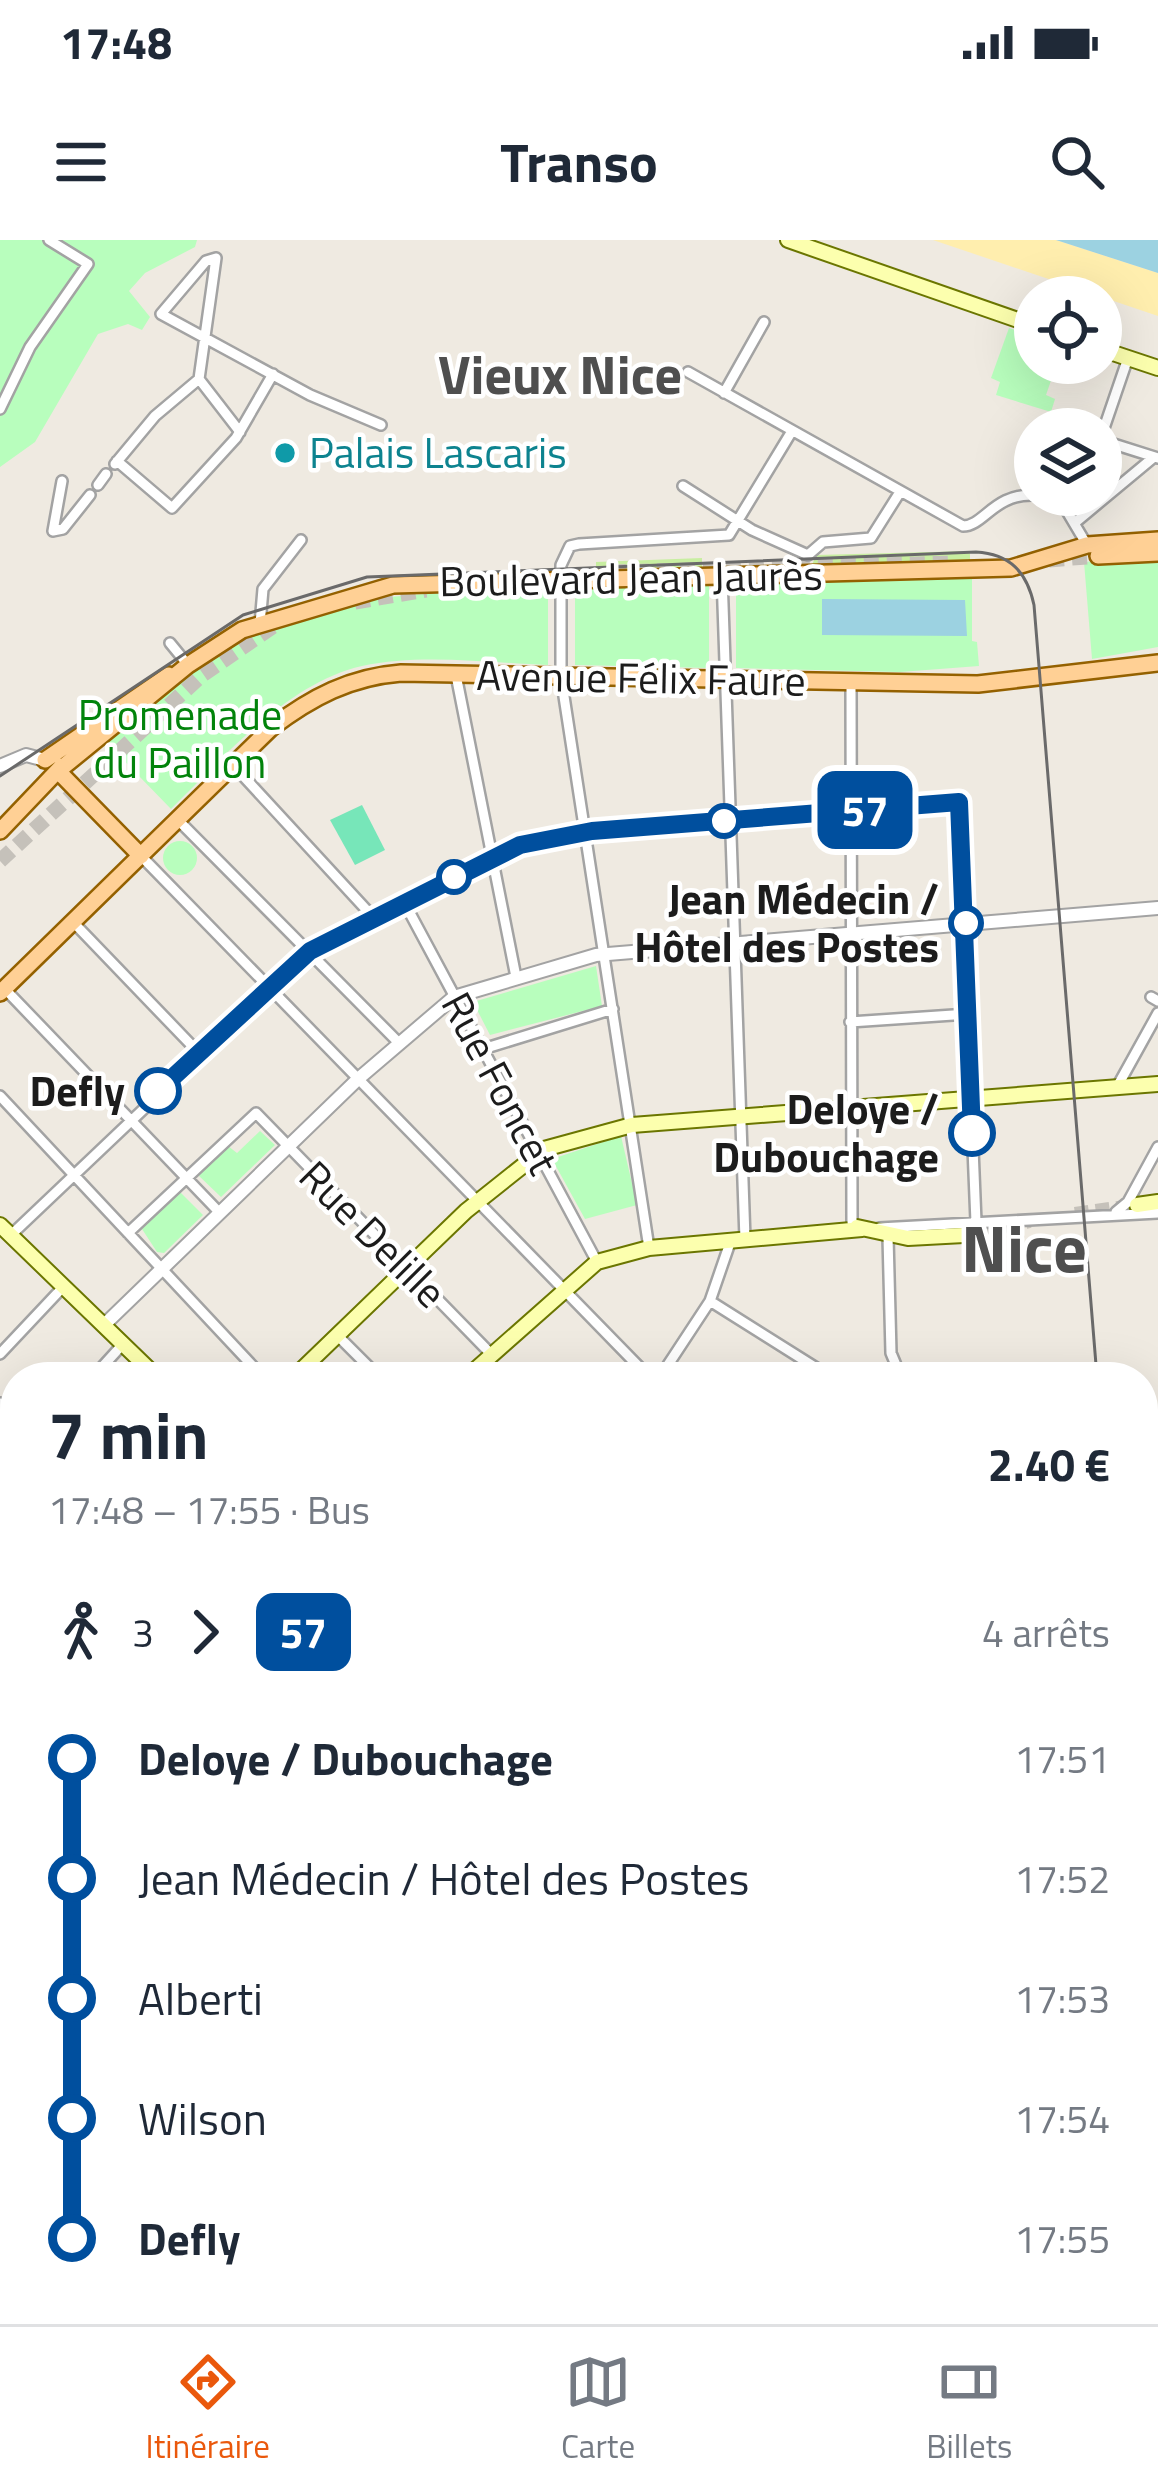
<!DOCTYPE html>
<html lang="fr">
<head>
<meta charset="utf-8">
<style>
  body { margin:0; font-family:"Titillium Web",sans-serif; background:#f6f6f7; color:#1f2937; height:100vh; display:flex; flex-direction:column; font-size:45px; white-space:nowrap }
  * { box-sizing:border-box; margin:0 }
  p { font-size:39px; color:#747a83 }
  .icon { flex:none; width:66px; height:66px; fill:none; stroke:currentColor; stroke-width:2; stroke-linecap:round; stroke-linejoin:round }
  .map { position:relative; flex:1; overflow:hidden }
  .details { position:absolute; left:0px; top:1122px; width:1158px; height:963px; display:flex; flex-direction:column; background:#fff; border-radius:48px 48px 0 0; box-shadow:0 12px 48px #0002 }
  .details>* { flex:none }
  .badge { padding:0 24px; border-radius:18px; font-size:42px; line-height:78px }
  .controls { position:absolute; left:1014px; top:36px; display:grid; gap:24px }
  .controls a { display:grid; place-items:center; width:108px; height:108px; border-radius:50%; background:#fff; box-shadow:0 12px 48px #0002; font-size:60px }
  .map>.badge { position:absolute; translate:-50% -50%; box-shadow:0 0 0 6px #fff }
  .legs { display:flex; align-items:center; gap:18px; height:132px; padding:0 48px; font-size:39px }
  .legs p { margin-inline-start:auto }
  .summary { display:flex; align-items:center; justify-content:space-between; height:204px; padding:0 48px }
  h1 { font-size:66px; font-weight:700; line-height:90px }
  ul { padding:0 48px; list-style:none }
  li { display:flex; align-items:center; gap:42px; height:120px; font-size:45px }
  li i { display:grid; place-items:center; width:18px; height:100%; margin:0 15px; background:currentColor }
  li i::after { content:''; width:30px; height:30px; margin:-15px; border:9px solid; border-radius:50%; background:#fff }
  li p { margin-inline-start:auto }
  li:first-child i { background:linear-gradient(#0000 50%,currentColor 0) }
  li:last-child i { background:linear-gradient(currentColor 50%,#0000 0) }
  .status { display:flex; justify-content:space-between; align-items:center; height:84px; padding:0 60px; background:#fff; direction:ltr }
  .status svg { height:33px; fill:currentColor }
  header { display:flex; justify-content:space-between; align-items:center; height:156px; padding:0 48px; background:#fff; font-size:54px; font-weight:700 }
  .tabs { display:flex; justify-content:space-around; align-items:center; height:168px; border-top:3px solid #e0e1e3; background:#fff; font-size:33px; color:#747a83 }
  .tabs a { display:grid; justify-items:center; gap:6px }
  .tabs .active { color:#ea580c }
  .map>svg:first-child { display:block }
  .grass { fill:#c8eea1 }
  .sand { fill:#ffeeae }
  .park { fill:#b8febd }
  .pitch { fill:#77e6b9 }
  .water { fill:#9cd2e1 }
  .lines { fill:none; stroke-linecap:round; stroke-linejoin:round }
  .secondary-tunnel { stroke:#c5c1ba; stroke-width:14; stroke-dasharray:14 7; stroke-linecap:butt }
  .primary-tunnel { stroke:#c5c1ba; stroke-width:15; stroke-dasharray:15 8; stroke-linecap:butt }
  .trunk-tunnel { stroke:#c5c1ba; stroke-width:15; stroke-dasharray:15 8; stroke-linecap:butt }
  .minor-casing { stroke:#a3a3a3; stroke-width:14 }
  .tertiary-casing { stroke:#a3a3a3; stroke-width:16 }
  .secondary-casing { stroke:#6b7600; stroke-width:18 }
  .primary-casing { stroke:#946100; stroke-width:20 }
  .minor { stroke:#fff; stroke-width:9 }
  .tertiary { stroke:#fff; stroke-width:12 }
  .secondary { stroke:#fcffae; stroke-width:14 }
  .primary { stroke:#ffd095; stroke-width:15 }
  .tram { stroke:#6a6a6a; stroke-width:3 }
  .rail-casing { stroke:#6a6a6a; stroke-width:8 }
  .rail { stroke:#fff; stroke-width:3; stroke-dasharray:9; stroke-linecap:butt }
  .trunk-bridge-casing { stroke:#e6145f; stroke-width:20; stroke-linecap:butt }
  .trunk-bridge { stroke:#f6a896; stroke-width:15 }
  .line-1-casing { stroke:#fff; stroke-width:27 }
  .line-1 { stroke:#004f9e; stroke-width:18 }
  .culture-dot { fill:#0f9aa8; stroke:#fff; stroke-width:4.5 }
  .stop-1-dot { fill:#fff; stroke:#004f9e; stroke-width:6 }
  .labels { text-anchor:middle; stroke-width:9; stroke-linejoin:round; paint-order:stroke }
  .culture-label { font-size:42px; fill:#0d838f; stroke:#fff; text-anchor:start }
  .street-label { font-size:42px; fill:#1c1c1c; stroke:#fff }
  .park-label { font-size:42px; fill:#02830b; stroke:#fff }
  .stop-label { font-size:42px; font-weight:bold; fill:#1c1c1c; stroke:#fff; text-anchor:end }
  .district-label { font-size:54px; font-weight:bold; fill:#4f4f4f; stroke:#fff }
  .town-label { font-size:66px; font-weight:bold; fill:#4f4f4f; stroke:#fff }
</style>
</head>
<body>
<div class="status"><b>17:48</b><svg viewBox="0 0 49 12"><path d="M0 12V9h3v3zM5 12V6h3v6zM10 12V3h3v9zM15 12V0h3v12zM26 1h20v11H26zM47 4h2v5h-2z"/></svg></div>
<header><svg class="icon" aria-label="menu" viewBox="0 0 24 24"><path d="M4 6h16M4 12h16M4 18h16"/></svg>Transo<svg class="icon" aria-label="search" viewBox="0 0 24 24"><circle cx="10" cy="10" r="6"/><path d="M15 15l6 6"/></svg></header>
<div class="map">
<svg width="1158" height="2084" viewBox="0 0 1158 2084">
  <rect width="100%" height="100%" fill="#efeae1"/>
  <!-- grass -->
  <path class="grass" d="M970,311V324L812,325L816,315Z
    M702,318V329L596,336V322Z
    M270,2070H367L369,2084H264Z
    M439,2070H564L606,2081L611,2070L631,2075L640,2070L636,2081L647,2084H427Z"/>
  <!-- sand -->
  <path class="sand" d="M933,0H1056L1158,33V76Z"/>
  <!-- park -->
  <path class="park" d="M0,0H197L195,7L145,33L129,51L150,77L142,90L128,84L98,94L35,202L0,227Z
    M1009,88L1035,97V123H1057L1046,155L1055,159L1051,172L996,155L1000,142L991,138Z
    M1158,317V407L1092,419L1084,322Z
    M972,336V401L977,402L979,426L900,432L736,428V343Z
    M709,344V428L575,425V348Z
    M548,349V425C489,423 421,413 362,426C287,443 224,517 171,569L106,502C146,470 186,431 231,405C328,349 441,353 548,349Z
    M163 618a17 17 0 1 1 34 0a17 17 0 1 1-34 0Z
    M596,726L602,766L490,795L473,762Z
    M260,891L275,905L221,957L198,935L228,906L237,913Z
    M621,896L637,965L585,979L552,919Z
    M180,952L203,975L164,1013L157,1012L142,989Z
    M191,2070H270L264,2084H198Z"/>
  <!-- pitch -->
  <path class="pitch" d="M362,565L385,610L355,625L330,580Z"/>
  <!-- water -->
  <path class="water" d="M1056,0H1158V33Z
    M822,359L965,360L967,396L822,395Z"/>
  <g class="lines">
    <!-- secondary-tunnel -->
    <path class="secondary-tunnel" d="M1075,974L1131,966
      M964,995L1030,981"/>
    <!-- primary-tunnel -->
    <path class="primary-tunnel" d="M1049,320L1098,316
      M611,332L953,323
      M355,362L426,350
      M0,621L201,436L275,385"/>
    <!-- trunk-tunnel -->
    <path class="trunk-tunnel" d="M0,1701L15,1713"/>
    <!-- minor casing -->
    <g class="minor-casing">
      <path id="minor" d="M216,18L206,21L161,74L310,155L381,185
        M216,18L199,139L240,192
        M688,132L963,286C984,286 994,253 1035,255
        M724,153L764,82
        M0,169L30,107L88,24L49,0
        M1101,197L1128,118
        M1101,200L1158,218
        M117,221L172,268L236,198L273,134
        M115,224L155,176L199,139
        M98,245L106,234
        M683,246L752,290L808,315
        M1036,255L1065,268L1087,305
        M1077,281L1154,217
        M53,291L63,289L90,255
        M53,291L62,241
        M808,315L823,302L871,298L900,252
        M722,336L745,999
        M260,384L263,349L301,300
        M170,403L188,425
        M456,435L516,737
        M851,443L852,982
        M233,525L374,678
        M178,580L398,802
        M141,616L649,1137
        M404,662L597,1022
        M74,683L198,812
        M4,748L219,972
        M1151,757L1158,761
        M850,782L968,774
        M483,809L613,769
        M1117,847L1158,773
        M0,856L263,1137
        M1116,972L1128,962L1158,907
        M879,988L1158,973
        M892,991L888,997L891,1113L901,1137
        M128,993L256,873L492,1115
        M11,995L310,711L500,613L552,596L593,591L959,563L976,982
        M649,1008L561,437V325L570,306L579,304L729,295L792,191
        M710,1061L818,1129L820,1137
        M337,1095L379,1137
        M0,1114L64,1046
        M93,1137L123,1104
        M660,1137L710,1061L731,1000
        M0,1163L15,1181
        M0,1204L15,1215
        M0,1252L15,1273
        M0,1267L15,1281
        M1143,1297L1158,1295
        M0,1338L15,1392
        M0,1399L12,1385
        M1143,1400L1158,1399
        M0,1480L15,1489
        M0,1585L15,1595
        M1143,1585L1158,1584
        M0,1695L15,1607
        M0,1844L15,1852
        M1148,1896L1158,2004
        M145,2070L152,2084
        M674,2070L680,2084
        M961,2070L968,2084
        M1096,2070L1100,2084
        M749,2084L810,2070
        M912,2084L960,2070"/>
    </g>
    <!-- tertiary casing -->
    <g class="tertiary-casing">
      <path id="tertiary" d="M0,526L26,515L45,520
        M104,1085L358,839L454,757L596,715L1158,668
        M1143,1741L1158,1746"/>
    </g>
    <!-- secondary casing -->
    <g class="secondary-casing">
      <path id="secondary" d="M788,0L1035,86
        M1101,109L1158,128
        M1137,965L1158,962
        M0,985L157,1137
        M857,987L908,998L964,995
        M294,1137L466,971L544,909L632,885L1158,844
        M467,1137L597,1022L649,1008L862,989
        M381,2070L383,2084
        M707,2070L713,2084"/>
    </g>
    <!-- primary casing -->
    <g class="primary-casing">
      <path id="primary" d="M1098,316L1158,313
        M45,520L169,435
        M58,531L188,425L242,390L393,345L1011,328L1087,305L1158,300
        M58,531L141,616
        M0,591L62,526
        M0,753L271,488C312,457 350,437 401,433L978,444L1158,423"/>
    </g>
    <!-- minor -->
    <use href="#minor" class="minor"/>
    <!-- tertiary -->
    <use href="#tertiary" class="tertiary"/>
    <!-- secondary -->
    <use href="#secondary" class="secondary"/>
    <!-- primary -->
    <use href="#primary" class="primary"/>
    <!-- tram -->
    <path class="tram" d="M0,536L243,375L367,337L976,312C1010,314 1027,332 1034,365L1097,1137
      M1143,1704L1149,1776
      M1143,1763L1158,1947"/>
    <!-- rail casing -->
    <g class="rail-casing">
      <path id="rail" d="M1143,1849L1158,1846"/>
    </g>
    <!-- rail -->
    <use href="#rail" class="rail"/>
    <!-- trunk-bridge casing -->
    <g class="trunk-bridge-casing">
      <path id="trunk-bridge" d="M1143,1863L1158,1861
        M1143,1874L1158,1872"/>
    </g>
    <!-- trunk-bridge -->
    <use href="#trunk-bridge" class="trunk-bridge"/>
  </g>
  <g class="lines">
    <!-- line-1 casing -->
    <g class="line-1-casing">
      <path id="line-1" d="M158,851L310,711L520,605L592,591L959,562L972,893"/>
    </g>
    <!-- line-1 -->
    <use href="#line-1" class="line-1"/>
  </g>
  <!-- markers -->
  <circle class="culture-dot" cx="285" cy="213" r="12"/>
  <g class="stop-1-dot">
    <circle cx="724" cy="581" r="15"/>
    <circle cx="454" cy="637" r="15"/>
    <circle cx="966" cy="683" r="15"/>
    <circle cx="158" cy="851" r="21"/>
    <circle cx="972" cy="893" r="21"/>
  </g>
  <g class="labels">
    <!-- culture labels -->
    <g class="culture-label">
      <text x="309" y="228">Palais Lascaris</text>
    </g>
    <!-- street labels -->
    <g class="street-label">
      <text transform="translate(631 338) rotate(-1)" y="15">Boulevard Jean Jaurès</text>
      <text transform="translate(641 438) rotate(1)" y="15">Avenue Félix Faure</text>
      <text transform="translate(500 843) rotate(62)" y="15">Rue Foncet</text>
      <text transform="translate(373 994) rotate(45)" y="15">Rue Delille</text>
    </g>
    <!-- park labels -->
    <g class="park-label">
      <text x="180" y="490">Promenade<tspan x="180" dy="48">du Paillon</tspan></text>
    </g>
    <!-- stop labels -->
    <g class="stop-label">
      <text x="939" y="674">Jean Médecin /<tspan x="939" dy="48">Hôtel des Postes</tspan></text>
      <text x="125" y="866">Defly</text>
      <text x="939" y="884">Deloye /<tspan x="939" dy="48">Dubouchage</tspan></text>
    </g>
    <!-- district labels -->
    <g class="district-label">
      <text x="560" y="154">Vieux Nice</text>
    </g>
    <!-- town labels -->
    <g class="town-label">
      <text x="1024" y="1032">Nice</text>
    </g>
  </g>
</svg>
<div class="controls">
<a><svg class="icon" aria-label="locate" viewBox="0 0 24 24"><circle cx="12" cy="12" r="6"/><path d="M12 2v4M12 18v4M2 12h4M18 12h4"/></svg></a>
<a><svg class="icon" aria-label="layers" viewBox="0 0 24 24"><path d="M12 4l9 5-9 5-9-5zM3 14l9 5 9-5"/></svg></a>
</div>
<b class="badge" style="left:865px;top:570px;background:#004f9e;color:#fff">57</b>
<section class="details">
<div class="summary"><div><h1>7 min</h1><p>17:48 – 17:55 · Bus</p></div><b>2.40 €</b></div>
<div class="legs"><svg class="icon" aria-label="walk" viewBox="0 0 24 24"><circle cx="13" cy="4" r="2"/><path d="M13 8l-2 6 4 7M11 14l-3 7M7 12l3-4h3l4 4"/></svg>3<svg class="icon" aria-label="forward" viewBox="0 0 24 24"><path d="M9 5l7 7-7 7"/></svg><b class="badge" style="background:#004f9e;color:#fff">57</b><p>4 arrêts</p></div>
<ul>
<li><i style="color:#004f9e"></i><b>Deloye / Dubouchage</b><p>17:51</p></li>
<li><i style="color:#004f9e"></i><span>Jean Médecin / Hôtel des Postes</span><p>17:52</p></li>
<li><i style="color:#004f9e"></i><span>Alberti</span><p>17:53</p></li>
<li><i style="color:#004f9e"></i><span>Wilson</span><p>17:54</p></li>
<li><i style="color:#004f9e"></i><b>Defly</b><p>17:55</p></li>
</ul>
</section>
</div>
<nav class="tabs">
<a class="active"><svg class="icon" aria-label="directions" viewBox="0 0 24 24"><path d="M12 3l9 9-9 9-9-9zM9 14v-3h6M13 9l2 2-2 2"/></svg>Itinéraire</a>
<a><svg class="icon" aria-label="map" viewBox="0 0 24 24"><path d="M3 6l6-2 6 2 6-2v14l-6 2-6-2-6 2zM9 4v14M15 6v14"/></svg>Carte</a>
<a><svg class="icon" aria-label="tickets" viewBox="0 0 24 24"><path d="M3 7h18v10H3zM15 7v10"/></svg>Billets</a>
</nav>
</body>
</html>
